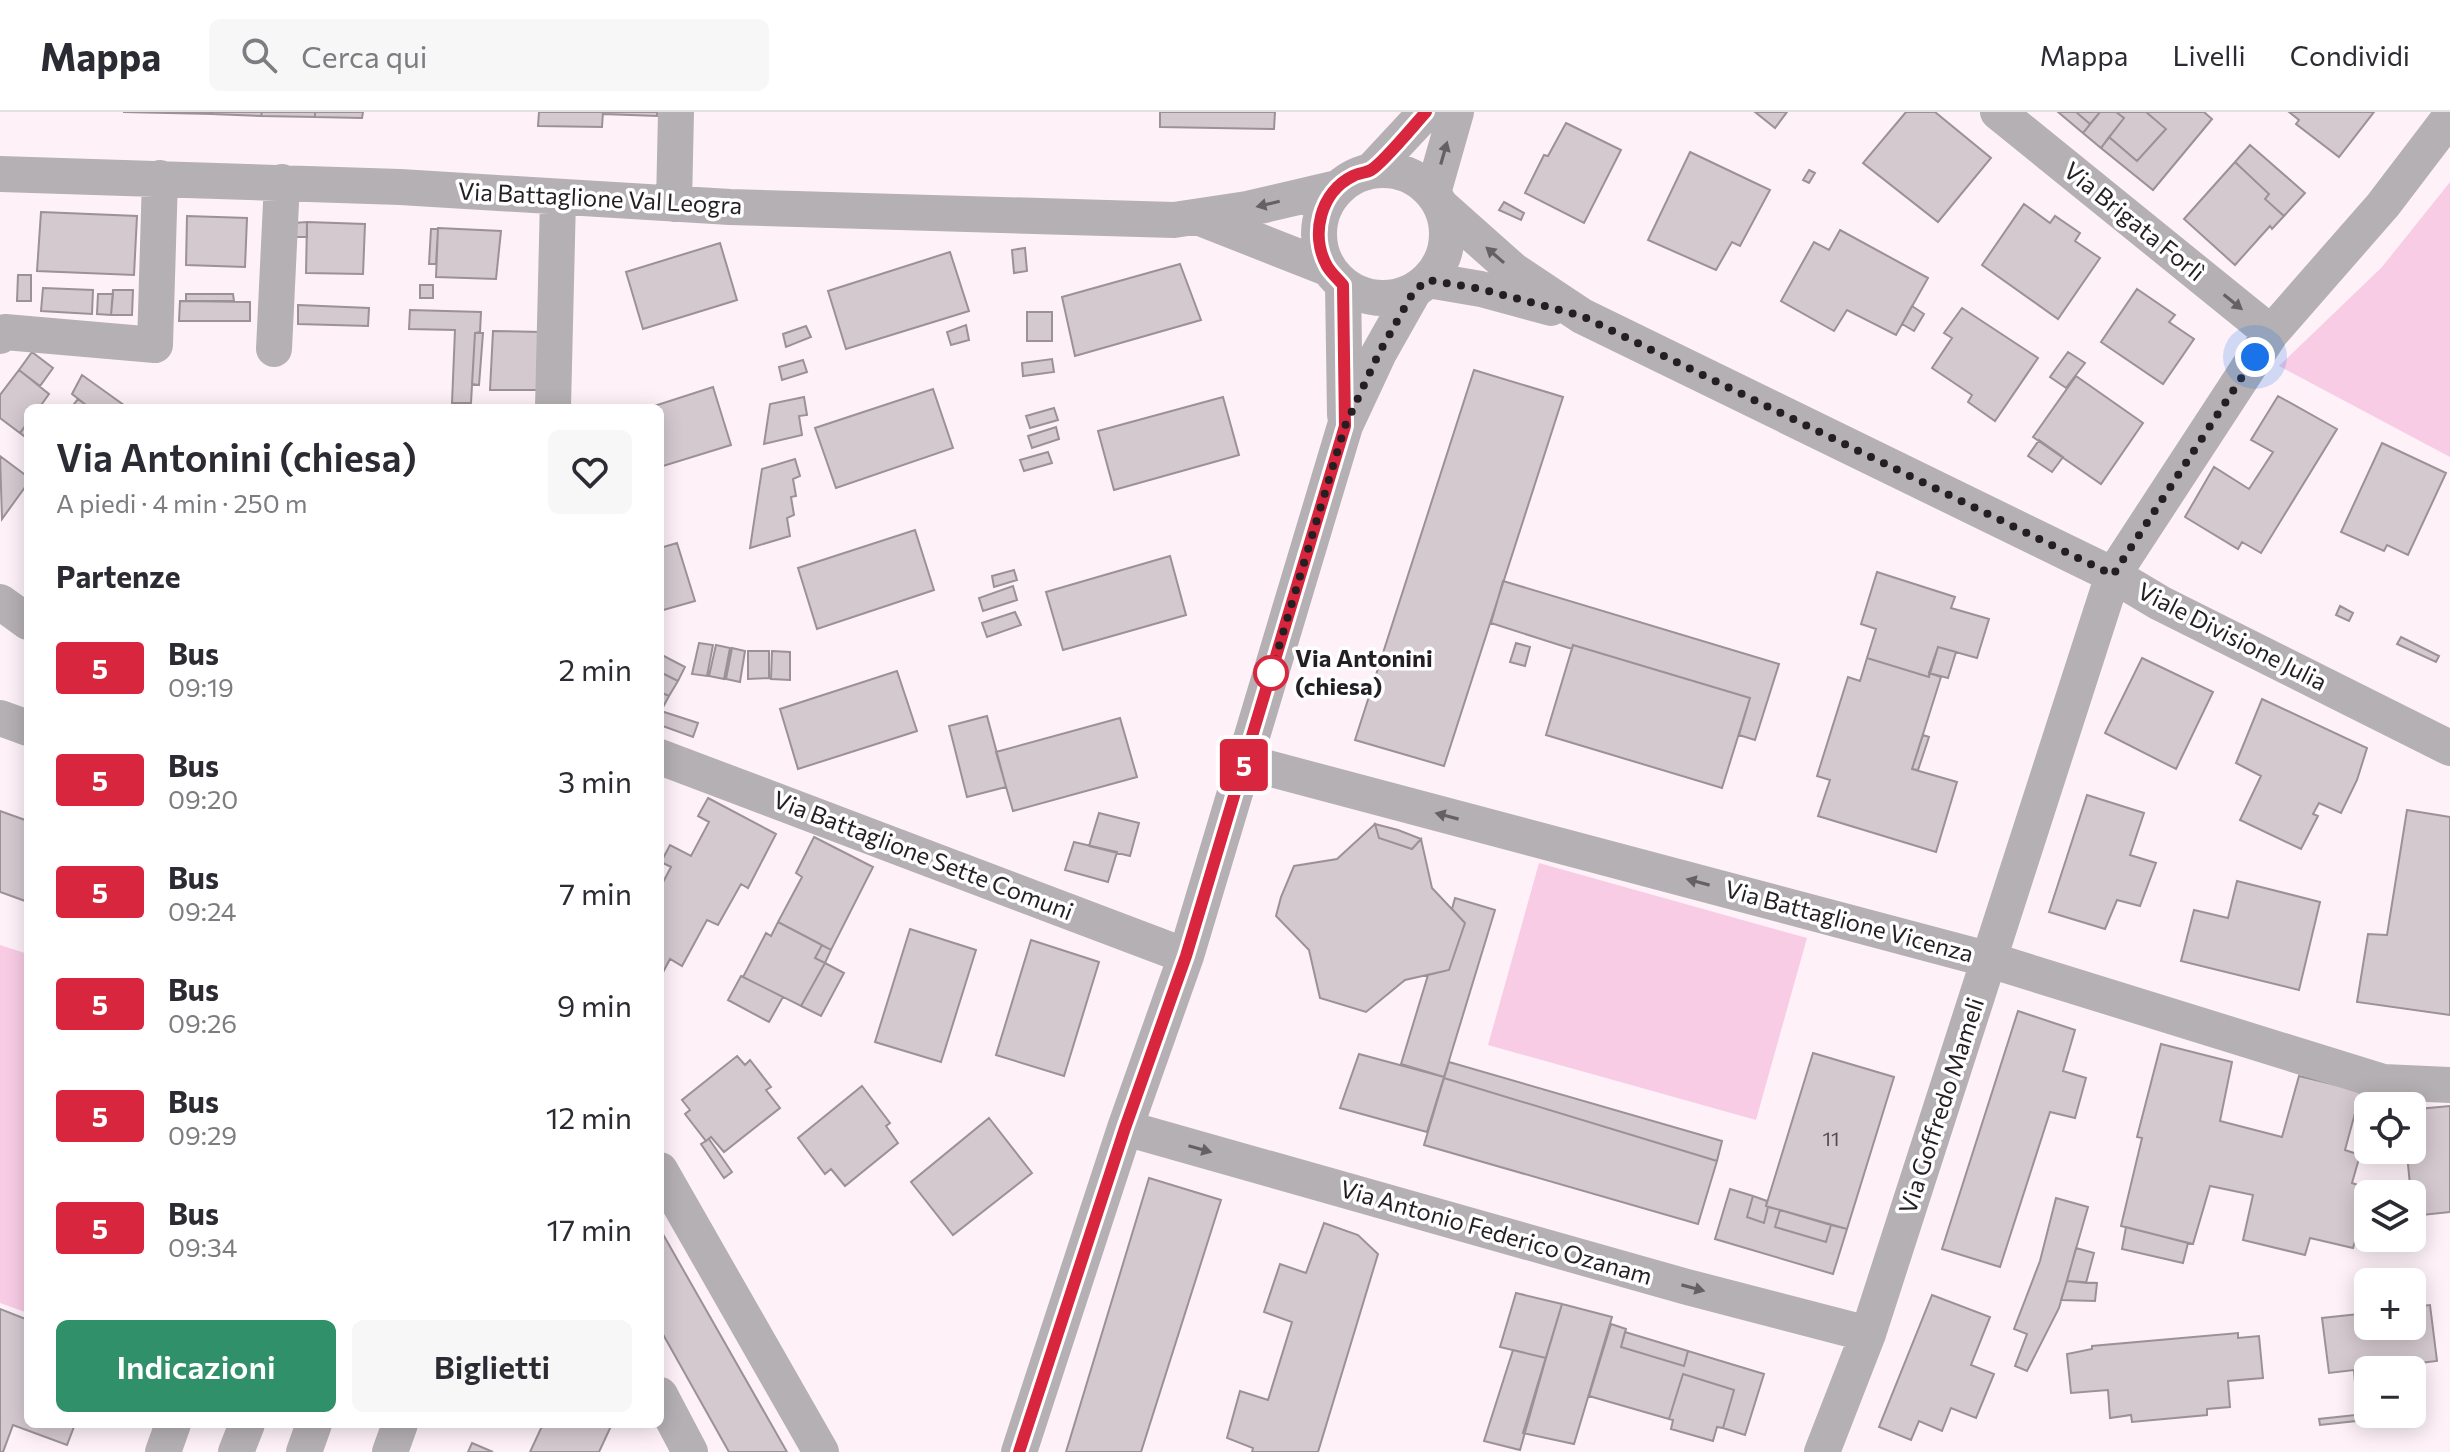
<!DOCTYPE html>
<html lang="it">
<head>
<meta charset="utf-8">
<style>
  body { margin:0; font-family:Commissioner,sans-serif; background:#f7f7f7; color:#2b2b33; height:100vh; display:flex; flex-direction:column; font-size:30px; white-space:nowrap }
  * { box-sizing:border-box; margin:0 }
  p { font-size:26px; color:#7c7c81 }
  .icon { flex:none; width:44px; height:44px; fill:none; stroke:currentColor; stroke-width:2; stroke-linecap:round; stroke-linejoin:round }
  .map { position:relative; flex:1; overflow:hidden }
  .details { position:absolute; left:24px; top:292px; width:640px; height:1024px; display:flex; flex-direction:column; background:#fff; border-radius:12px; box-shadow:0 4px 20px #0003 }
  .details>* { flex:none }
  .badge { padding:0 16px; border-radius:6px; font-size:28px; line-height:52px }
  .controls { position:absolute; left:2354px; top:980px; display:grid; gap:16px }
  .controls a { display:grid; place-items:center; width:72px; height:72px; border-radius:12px; background:#fff; box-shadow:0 4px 20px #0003; font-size:40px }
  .you { position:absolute; width:40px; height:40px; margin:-20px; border:6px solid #fff; border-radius:50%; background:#1a73e8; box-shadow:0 0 0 12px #1a73e833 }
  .map>.badge { position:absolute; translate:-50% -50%; box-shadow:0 0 0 4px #fff }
  h2 { padding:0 32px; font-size:30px; line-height:72px }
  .round { display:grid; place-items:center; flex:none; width:84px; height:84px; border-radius:12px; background:#f7f7f7 }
  .headline { display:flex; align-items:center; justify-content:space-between; height:136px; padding:0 32px }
  h1 { font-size:38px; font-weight:600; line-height:60px }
  .cta { display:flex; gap:16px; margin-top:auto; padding:16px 32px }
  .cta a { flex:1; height:92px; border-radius:12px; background:#309069; color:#fff; font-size:32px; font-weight:600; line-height:92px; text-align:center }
  .cta a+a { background:#f7f7f7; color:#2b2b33 }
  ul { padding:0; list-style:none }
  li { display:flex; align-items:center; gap:24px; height:112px; padding:0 32px }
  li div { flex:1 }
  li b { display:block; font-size:30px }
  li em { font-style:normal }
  li .badge { min-width:88px; font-weight:700; text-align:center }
  header { display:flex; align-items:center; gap:48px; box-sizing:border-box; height:112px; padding:0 40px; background:#fff; border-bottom:2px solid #e1e1e2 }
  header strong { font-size:38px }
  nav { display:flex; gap:44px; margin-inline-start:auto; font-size:28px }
  .search { width:560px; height:72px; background:#f7f7f7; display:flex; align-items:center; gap:20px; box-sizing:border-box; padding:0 28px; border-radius:12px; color:#7c7c81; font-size:30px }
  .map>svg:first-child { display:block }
  .green { fill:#f9cce6 }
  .building { fill:#d4c9cf; stroke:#9c9197; stroke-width:2 }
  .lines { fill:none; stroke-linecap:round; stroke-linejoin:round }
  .minor { stroke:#b5b0b3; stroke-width:36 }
  .oneway { fill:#656063 }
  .line-casing { stroke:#fff; stroke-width:18 }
  .line { stroke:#d7263d; stroke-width:12 }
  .walk { stroke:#241f22; stroke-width:8; stroke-dasharray:0 14.4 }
  .stop-dot { fill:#fff; stroke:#d7263d; stroke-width:4 }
  .labels { text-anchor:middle; stroke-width:7; stroke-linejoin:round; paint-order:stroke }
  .number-label { font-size:20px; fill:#504a4d }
  .street-label { font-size:24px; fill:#241f22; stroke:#fff }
  .stop-label { font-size:24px; font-weight:bold; fill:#241f22; stroke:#fff; text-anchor:start }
</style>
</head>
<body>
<header>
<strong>Mappa</strong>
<div class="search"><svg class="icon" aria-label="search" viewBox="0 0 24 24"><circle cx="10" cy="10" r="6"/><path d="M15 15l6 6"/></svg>Cerca qui</div>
<nav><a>Mappa</a><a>Livelli</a><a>Condividi</a></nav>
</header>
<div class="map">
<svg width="2450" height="1340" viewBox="0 0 2450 1340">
  <rect width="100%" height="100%" fill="#fef2f8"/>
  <!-- green -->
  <path class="green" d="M2450,70V345L2279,254L2382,155Z
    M1539,751L1807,826L1756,1008L1488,933Z
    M0,833L28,842V1201L0,1191Z"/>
  <!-- building -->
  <path class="building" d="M123,0H212V2Z
    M212,0H262L261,4L212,2Z
    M262,0H315V5L261,4Z
    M315,0H363L362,6L315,5Z
    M539,0H603L602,15L538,14Z
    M603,0H657V4L603,2Z
    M1160,0H1275L1274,17L1160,15Z
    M1755,0H1787L1775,16Z
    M1906,0H1935L1991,46L1938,110L1863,51Z
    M2058,0H2076L2090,12L2083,21Z
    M2076,0H2100L2090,12Z
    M2100,0H2116L2124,6L2101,36L2083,21Z
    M2116,0H2146L2166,17L2137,49L2109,25L2124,6Z
    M2146,0H2204L2212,7L2153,78L2101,36L2109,25L2137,49L2166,17Z
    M2289,0H2374L2339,45L2296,12L2299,8Z
    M1566,11L1621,38L1584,111L1525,81L1544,43L1548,44Z
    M2250,33L2305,81L2284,104L2265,87L2269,82L2235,50Z
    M1690,40L1770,78L1740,134L1732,130L1716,158L1648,128Z
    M2235,50L2269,82L2265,87L2284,104L2272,117L2270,114L2235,153L2184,107Z
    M1809,58L1815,61L1809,71L1803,68Z
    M1504,90L1524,101L1521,108L1499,98Z
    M2024,92L2050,111L2055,104L2080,121L2075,129L2100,146L2058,207L1982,153Z
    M41,100L137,104L134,163L37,159Z
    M187,104L247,106L245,155L186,153Z
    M307,110L365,112L363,162L306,161Z
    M307,110V125H293V111Z
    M438,116L501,119L496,167L436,165Z
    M431,117H438L436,152H429Z
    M1840,118L1928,166L1896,223L1847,198L1834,219L1781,189L1814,130L1829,138Z
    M720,131L737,188L643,217L626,160Z
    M1025,136L1027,159L1014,161L1012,138Z
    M950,140L969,199L846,237L828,179Z
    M1180,152L1201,208L1075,244L1062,185Z
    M18,163H31V189H17Z
    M420,173H433V186H420Z
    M43,176L93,178L92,202L41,199Z
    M2137,177L2175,203L2169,210L2194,227L2163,272L2101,230Z
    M113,178H133L132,203H111Z
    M98,182H113L111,203L97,202Z
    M186,182H233L234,189H186Z
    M180,189L250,190V209H179Z
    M298,193L369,196L368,214L298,212Z
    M1912,194L1924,202L1914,219L1902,212Z
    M1962,196L2038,246L1995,309L1968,290L1972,283L1932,256L1952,226L1944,221Z
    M410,198L481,200L480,220L475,221L471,291H452L455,218L409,217Z
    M1027,200H1052V229H1027Z
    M966,213L969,228L951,233L947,220Z
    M806,214L811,225L786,235L783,222Z
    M493,219L541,220L538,278H490Z
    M475,221H483L479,273L472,272Z
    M32,240L53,256L40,274L19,258Z
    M2068,240L2085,251L2066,276L2050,265Z
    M1052,247L1054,260L1023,264L1022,251Z
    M803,248L807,260L782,268L779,255Z
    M19,258L49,282L39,296H28V310L20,321L0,306V283Z
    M1474,258L1563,285L1444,654L1355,628Z
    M82,263L128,296H84L86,293L72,282Z
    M2076,264L2143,311L2101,372L2033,325Z
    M713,275L731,333L660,355V296H648Z
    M933,277L953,336L836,376L815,316Z
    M2278,284L2337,317L2261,441L2242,430L2238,437L2185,405L2214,355L2249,377L2273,340L2251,328Z
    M804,285L807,303L799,304L802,323L764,332L770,292Z
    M1223,285L1239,343L1114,378L1098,319Z
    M78,287L86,293L84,296H71Z
    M1054,296L1058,308L1030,316L1026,304Z
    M28,310V327L20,321Z
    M1056,315L1059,327L1032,336L1028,324Z
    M2039,328L2063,345L2052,360L2028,344Z
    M2382,331L2446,361L2408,443L2387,433L2384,439L2341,420Z
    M1048,340L1052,351L1024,359L1020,348Z
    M0,344L28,365V371L2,407Z
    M795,347L800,364L793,367L796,384L791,385L794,403L787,406L790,424L750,436L762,357Z
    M915,418L934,478L817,517L798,456Z
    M677,431L695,489L660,499V436Z
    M1170,444L1186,503L1063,538L1046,480Z
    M1014,458L1017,468L994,475L992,464Z
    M1877,460L1955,485L1951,496L1989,507L1977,546L1938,535L1929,565L1867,546L1876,517L1861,512Z
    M1503,469L1779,552L1755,628L1739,623L1750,586L1573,533L1572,537L1491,511Z
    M1013,474L1017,488L983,499L979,486Z
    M2340,494L2353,501L2349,509L2336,503Z
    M1015,500L1021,513L987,525L982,511Z
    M2401,525L2439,544L2436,550L2397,532Z
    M699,531L713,533L707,564L692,562Z
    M1516,531L1530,535L1525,554L1510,550Z
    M716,533L730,536L724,567L709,564Z
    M1573,533L1750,586L1722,676L1546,623Z
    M1938,535L1956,540L1948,566L1929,561Z
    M732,536L745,539L740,570L726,567Z
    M748,539H769V566L748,567Z
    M772,539L790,540V568L771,567Z
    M660,542L685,555L678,569L660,560Z
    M1867,546L1929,565V561L1941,565L1912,657L1957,670L1936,740L1818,704L1830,668L1817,664L1848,565L1860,569Z
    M2142,546L2213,580L2176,657L2105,621Z
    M897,559L917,619L798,657L780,597Z
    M660,560L678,569L669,584L660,580Z
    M660,580L669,584L661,599H660Z
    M2262,587L2367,636L2357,668L2341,701L2319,691L2313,702L2318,704L2301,737L2240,708L2261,664L2236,651Z
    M661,599L698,611L693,625L660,613Z
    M987,604L1006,675L967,685L949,614Z
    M1120,606L1137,665L1013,699L996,640Z
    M1923,623L1929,625L1918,658L1912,657Z
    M2087,683L2144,701L2130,743L2156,751L2140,794L2117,788L2105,817L2049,800Z
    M708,686L776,722L748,776L741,772L718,813L707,808L682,854L670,847L660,866V776L671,755L661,750L670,733L691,744L709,710L698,704Z
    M2407,698L2450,705V903L2357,890L2368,822L2387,823Z
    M0,699L28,709V790L0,780Z
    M1099,701L1139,711L1130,744L1089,734Z
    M1375,712L1379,726L1412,737L1421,727L1432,776L1465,811L1449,858L1405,868L1366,900L1320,886L1309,838L1276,804L1281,785L1294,754L1337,747Z
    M1375,712L1398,718L1421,727L1412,737L1379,726Z
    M814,725L873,755L831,838L778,810L802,765L796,761Z
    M1074,730L1117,740L1108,770L1065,758Z
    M2237,769L2320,790L2299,878L2181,849L2194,798L2228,806Z
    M1455,786L1495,798L1444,965L1401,952L1428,863L1449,858L1465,811L1452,797Z
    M778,810L822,833L815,846L825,851L801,894L743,865L766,821L771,824Z
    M910,817L976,838L941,950L875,930Z
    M1031,828L1099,850L1064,964L996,943Z
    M822,833L831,838L825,851L815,846Z
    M825,851L844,861L821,904L801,894Z
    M741,864L783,885L769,910L728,888Z
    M2018,899L2075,918L2063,959L2086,966L2075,1006L2050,1000L2000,1155L1942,1137Z
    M2161,932L2232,950L2220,1009L2282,1025L2299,964L2361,979L2345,1038L2360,1043L2352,1071L2370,1077L2353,1136L2310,1126L2305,1143L2243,1128L2253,1083L2210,1074L2193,1132L2121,1114L2142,1026L2137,1025Z
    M1813,941L1894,965L1847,1117L1766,1094Z
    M1359,942L1444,965L1427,1020L1340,996Z
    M737,944L745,953L750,948L771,975L766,978L780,996L724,1040L711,1025L706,1029L685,1002L690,998L682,988Z
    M1449,950L1722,1029L1717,1049L1444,966Z
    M1444,966L1717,1049L1698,1112L1424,1033Z
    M862,974L890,1011L886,1014L898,1031L845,1074L831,1057L825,1062L798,1026Z
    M2450,994V1100L2413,1104L2407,1042L2422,1040L2418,997Z
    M989,1006L1032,1061L953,1123L911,1070Z
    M709,1027L732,1060L724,1066L701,1032Z
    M1149,1066L1221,1088L1141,1340H1066Z
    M1730,1077L1753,1084L1747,1105L1764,1111L1768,1095L1780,1098L1775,1115L1826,1130L1831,1113L1847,1117L1833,1162L1715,1127Z
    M1753,1084L1767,1089L1766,1094L1768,1095L1764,1111L1747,1105Z
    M2056,1086L2088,1095L2059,1196L2027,1259L2015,1254L2027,1222L2014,1217L2040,1149Z
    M1780,1098L1831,1113L1826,1130L1775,1115Z
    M1324,1111L1358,1123L1378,1142L1318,1340H1252L1253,1336L1227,1326L1240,1279L1268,1288L1292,1210L1264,1200L1280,1152L1306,1161Z
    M2126,1115L2188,1131L2183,1151L2122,1137Z
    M660,1117L787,1340H729L660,1217Z
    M2076,1136L2094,1141L2086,1171L2067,1169Z
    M2067,1169L2097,1171L2095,1189L2061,1188Z
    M1516,1181L1562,1192L1546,1246L1500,1235Z
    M1932,1183L1990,1205L1971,1253L1994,1262L1976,1306L1951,1296L1942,1319L1919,1309L1911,1328L1879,1315Z
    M1562,1192L1612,1205L1574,1332L1523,1321Z
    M2430,1193L2437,1249L2412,1252L2413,1263L2412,1258H2390V1255L2368,1258V1268L2355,1270L2354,1258L2329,1261L2322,1206L2368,1201V1214H2412V1195Z
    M0,1197L28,1208V1312H75L67,1333L13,1313L3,1340H0Z
    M1611,1212L1626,1217L1621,1235L1684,1254L1688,1239L1764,1262L1745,1323L1723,1316L1734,1278L1683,1262L1669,1307L1589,1284Z
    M1625,1220L1688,1239L1684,1254L1621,1235Z
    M2238,1221V1226L2259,1224L2263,1266L2228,1269L2230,1295L2207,1297V1303L2132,1310L2131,1303L2110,1306L2108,1278L2071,1281L2067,1242L2092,1237V1234Z
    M1513,1238L1546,1246L1520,1338L1484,1329Z
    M1683,1262L1734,1278L1723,1316L1717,1315L1713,1329L1671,1317L1673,1308L1669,1307Z
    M2355,1303L2356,1309L2320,1313L2319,1307Z
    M543,1312H612L599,1340H530Z
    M472,1331L493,1340H468Z"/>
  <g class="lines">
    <!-- minor -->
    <path class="minor" d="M1998,0L2271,221
      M1319 122a64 64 0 1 1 128 0a64 64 0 1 1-128 0Z
      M1372,58L1426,0
      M0,62L400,75L730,95L1174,108L1247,97L1337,76
      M1433,81L1456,0
      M674,92L676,0
      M1441,94L1513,158L1582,204L2113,463L2160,491L2450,636
      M1200,106L1327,156
      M1428,168L1481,177L1551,196
      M1343,173L1345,303
      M0,224L5,220L155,233L160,66
      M274,237L282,70
      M553,296L558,86
      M0,490L28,510
      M0,606L28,616
      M660,645L1186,844
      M1245,650L1990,848L2383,970L2450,973
      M1125,1016L1687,1175L1868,1222
      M660,1058L821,1340
      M660,1283L690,1340
      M163,1340L173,1312
      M236,1340L247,1312
      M304,1340L314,1312
      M390,1340L400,1312
      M1019,1340L1125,1016L1186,844L1345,314L1379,241L1414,179
      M1822,1340L1868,1222L2113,463L2271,221L2383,93L2450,5"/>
  </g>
  <!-- one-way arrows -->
  <defs><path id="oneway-solid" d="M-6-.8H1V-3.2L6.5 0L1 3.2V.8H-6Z" transform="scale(2)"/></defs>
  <g class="oneway">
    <use href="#oneway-solid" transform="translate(1444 41) rotate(-74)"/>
    <use href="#oneway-solid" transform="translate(1268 92) rotate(167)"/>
    <use href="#oneway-solid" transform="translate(1495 143) rotate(-139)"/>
    <use href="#oneway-solid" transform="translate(2233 190) rotate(39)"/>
    <use href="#oneway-solid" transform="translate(1447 704) rotate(-165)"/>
    <use href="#oneway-solid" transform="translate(1698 770) rotate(-165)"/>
    <use href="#oneway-solid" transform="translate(1200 1037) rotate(16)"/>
    <use href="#oneway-solid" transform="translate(1693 1176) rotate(15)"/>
  </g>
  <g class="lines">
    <!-- line casing -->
    <g class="line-casing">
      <path id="line" d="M1019,1340L1125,1016L1186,844L1345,314L1343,173C1338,167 1331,161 1327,154C1310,123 1320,80 1353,64C1358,61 1366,61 1371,58C1383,51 1414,13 1426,0"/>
    </g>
    <!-- line -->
    <use href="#line" class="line"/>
    <!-- walk -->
    <path class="walk" d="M1271,561L1345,314L1379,241L1414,179L1428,168L1481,177L1582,204L2113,463L2255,245"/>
  </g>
  <!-- markers -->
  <circle class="stop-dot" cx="1271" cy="561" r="16"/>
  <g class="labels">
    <!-- number labels -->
    <g class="number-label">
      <text x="1831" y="1034">11</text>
    </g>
    <!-- street labels -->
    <g class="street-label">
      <text transform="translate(600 87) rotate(3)" y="8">Via Battaglione Val Leogra</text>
      <text transform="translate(2134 110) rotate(39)" y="8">Via Brigata Forlì</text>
      <text transform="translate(2232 525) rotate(27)" y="8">Viale Divisione Julia</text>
      <text transform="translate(923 744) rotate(21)" y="8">Via Battaglione Sette Comuni</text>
      <text transform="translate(1849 810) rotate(15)" y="8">Via Battaglione Vicenza</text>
      <text transform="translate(1942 994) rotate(-72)" y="8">Via Goffredo Mameli</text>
      <text transform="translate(1496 1121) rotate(16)" y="8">Via Antonio Federico Ozanam</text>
    </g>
    <!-- stop labels -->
    <g class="stop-label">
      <text x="1295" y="555">Via Antonini<tspan x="1295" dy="28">(chiesa)</tspan></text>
    </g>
  </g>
</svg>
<div class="controls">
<a><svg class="icon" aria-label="locate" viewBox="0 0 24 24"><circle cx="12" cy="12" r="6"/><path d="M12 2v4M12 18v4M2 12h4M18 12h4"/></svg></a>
<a><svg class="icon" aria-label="layers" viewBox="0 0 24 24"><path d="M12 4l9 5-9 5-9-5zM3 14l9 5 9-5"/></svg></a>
<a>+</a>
<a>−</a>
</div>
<div class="you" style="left:2255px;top:245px"></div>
<b class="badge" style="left:1244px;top:653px;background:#d7263d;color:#fff">5</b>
<section class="details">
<div class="headline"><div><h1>Via Antonini (chiesa)</h1><p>A piedi · 4 min · 250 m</p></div><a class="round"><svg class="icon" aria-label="heart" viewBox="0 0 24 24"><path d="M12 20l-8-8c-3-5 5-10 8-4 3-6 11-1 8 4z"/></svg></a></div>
<h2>Partenze</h2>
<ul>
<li><span class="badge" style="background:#d7263d;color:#fff">5</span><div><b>Bus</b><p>09:19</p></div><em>2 min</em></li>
<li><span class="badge" style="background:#d7263d;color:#fff">5</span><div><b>Bus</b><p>09:20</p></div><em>3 min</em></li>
<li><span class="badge" style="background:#d7263d;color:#fff">5</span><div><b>Bus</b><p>09:24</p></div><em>7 min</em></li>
<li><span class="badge" style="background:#d7263d;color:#fff">5</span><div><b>Bus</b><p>09:26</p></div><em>9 min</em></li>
<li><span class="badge" style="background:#d7263d;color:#fff">5</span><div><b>Bus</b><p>09:29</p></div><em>12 min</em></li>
<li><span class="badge" style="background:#d7263d;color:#fff">5</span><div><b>Bus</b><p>09:34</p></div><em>17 min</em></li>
</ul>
<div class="cta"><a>Indicazioni</a><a>Biglietti</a></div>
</section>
</div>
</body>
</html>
